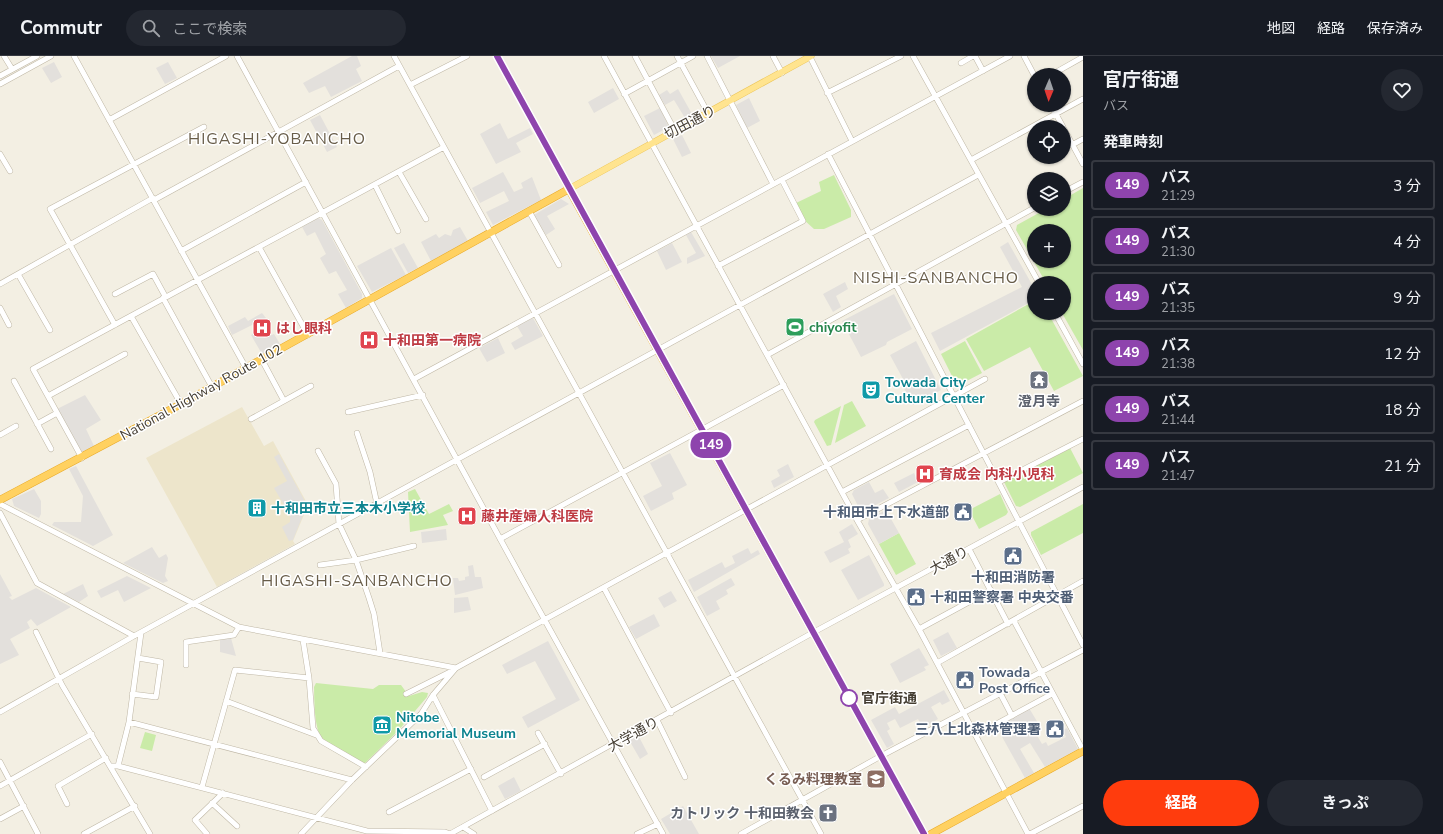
<!DOCTYPE html>
<html lang="ja">
<head>
<meta charset="utf-8">
<style>
  body { margin:0; font-family:"Nunito Sans","Noto Sans JP",sans-serif; background:#242831; color:#f1f3f6; height:100vh; display:flex; flex-direction:column; font-size:15px; white-space:nowrap }
  * { box-sizing:border-box; margin:0 }
  p { font-size:13px; color:#9ea1a6 }
  .icon { flex:none; width:22px; height:22px; fill:none; stroke:currentColor; stroke-width:2; stroke-linecap:round; stroke-linejoin:round }
  .map { position:relative; flex:1; overflow:hidden }
  .drawer { display:flex; flex-direction:column; background:#171b24; width:360px }
  .drawer>* { flex:none }
  .badge { padding:0 8px; border-radius:13px; font-size:14px; line-height:26px }
  .needle { width:26px; rotate:182deg }
  .fabs { position:absolute; left:1027px; top:12px; display:grid; gap:8px }
  .fabs a { display:grid; place-items:center; width:44px; height:44px; border-radius:50%; background:#171b24; box-shadow:0 1px 3px #0004; font-size:20px }
  .map>.badge { position:absolute; translate:-50% -50%; box-shadow:0 0 0 2px #fff }
  h2 { padding:0 20px; font-size:15px; line-height:36px }
  .round { display:grid; place-items:center; flex:none; width:42px; height:42px; border-radius:21px; background:#242831 }
  .head { display:flex; align-items:center; justify-content:space-between; height:68px; padding:0 20px }
  h1 { font-size:19px; font-weight:700; line-height:30px }
  .button { display:flex; gap:8px; margin-top:auto; padding:8px 20px }
  .button a { flex:1; height:46px; border-radius:24px; background:#ff3c0d; color:#fff; font-size:16px; font-weight:700; line-height:46px; text-align:center }
  .button a+a { background:#242831; color:#f1f3f6 }
  ul { padding:0; list-style:none }
  li { display:flex; align-items:center; gap:12px; height:50px; margin:0 8px 6px; padding:0 12px; border:2px solid #363941; border-radius:4px }
  li div { flex:1 }
  li b { display:block; font-size:15px }
  li em { font-style:normal }
  li .badge { min-width:44px; font-weight:700; text-align:center }
  header { display:flex; align-items:center; gap:24px; box-sizing:border-box; height:56px; padding:0 20px; background:#171b24; border-bottom:1px solid #363941 }
  header strong { font-size:19px }
  nav { display:flex; gap:22px; margin-inline-start:auto; font-size:14px }
  .search { width:280px; height:36px; background:#242831; display:flex; align-items:center; gap:10px; box-sizing:border-box; padding:0 14px; border-radius:22px; color:#9ea1a6; font-size:15px }
  main { display:flex; flex:1; min-height:0 }
  .map>svg:first-child { display:block }
  .education { fill:#ede5cb }
  .green { fill:#caeba8; fill-rule:evenodd }
  .parking { fill:#e3e0dc }
  .lines { fill:none; stroke-linecap:round; stroke-linejoin:round }
  .minor-casing { stroke:#bfb7a5; stroke-width:6 }
  .major-casing { stroke:#ecc558; stroke-width:7 }
  .highway-casing { stroke:#e8a928; stroke-width:8 }
  .minor { stroke:#fff; stroke-width:5 }
  .major { stroke:#ffe48f; stroke-width:6 }
  .highway { stroke:#ffd161; stroke-width:7 }
  .line-casing { stroke:#fff; stroke-width:9 }
  .line { stroke:#8e44ad; stroke-width:6 }
  .stop-dot { fill:#fff; stroke:#8e44ad; stroke-width:2 }
  .labels { text-anchor:middle; stroke-width:3; stroke-linejoin:round; paint-order:stroke }
  .street-label { font-size:14px; fill:#453e33; stroke:#fff }
  .leisure-label { font-size:14px; font-weight:bold; fill:#27864d; stroke:#fff; text-anchor:start }
  .health-label { font-size:14px; font-weight:bold; fill:#be3a42; stroke:#fff; text-anchor:start }
  .culture-label { font-size:14px; font-weight:bold; fill:#0d838f; stroke:#fff; text-anchor:start }
  .worship-label { font-size:14px; font-weight:bold; fill:#5b616d; stroke:#fff }
  .service-label { font-size:14px; font-weight:bold; fill:#4e5e75; stroke:#fff; text-anchor:end }
  .stop-label { font-size:14px; font-weight:bold; fill:#453e33; stroke:#fff; text-anchor:start }
  .education-label { font-size:14px; font-weight:bold; fill:#785e54; stroke:#fff; text-anchor:end }
  .quarter-label { font-size:16px; letter-spacing:1px; fill:#685d49; stroke:#fff }
</style>
</head>
<body>
<header>
<strong>Commutr</strong>
<div class="search"><svg class="icon" aria-label="search" viewBox="0 0 24 24"><circle cx="10" cy="10" r="6"/><path d="M15 15l6 6"/></svg>ここで検索</div>
<nav><a>地図</a><a>経路</a><a>保存済み</a></nav>
</header>
<main>
<div class="map">
<svg width="1083" height="778" viewBox="0 0 1083 778">
  <rect width="100%" height="100%" fill="#f3efe3"/>
  <!-- education -->
  <path class="education" d="M242,351L264,390L273,385L308,449L293,485L295,488L217,531L146,402Z"/>
  <!-- green -->
  <path class="green" d="M834,119L851,154V161L824,173H814L803,163L796,147L821,135L819,126Z
    M1083,132V294L1062,257H1064V227H1046L1016,174L1017,169L1046,153H1064V143ZM1034,175H1064V205H1034Z
    M1034,245V257H1048L1083,320L1054,335L1030,291L984,315L966,283Z
    M965,285L982,317L957,330L941,298Z
    M852,345L866,370L835,387L844,349Z
    M841,350L831,389L827,390L814,366L815,364Z
    M1070,392L1083,417L1020,451L1016,450L1004,426Z
    M415,433L429,458L449,448L453,455L443,459L448,469L410,476L408,436Z
    M1000,438L1008,456L1006,459L979,473L969,454Z
    M1083,448V477L1041,499L1031,479V476Z
    M899,477L916,508L896,519L879,488Z
    M316,627L373,633L379,629H401L409,640L422,636L428,637L427,641L398,675L364,708C316,693 315,679 314,631Z
    M145,676L156,679L152,695L140,692Z"/>
  <!-- parking -->
  <path class="parking" d="M352,0H357L361,10L356,13L362,25L331,41L325,30L309,37L303,27Z
    M711,0H740L718,12Z
    M54,6L62,21L51,27L42,12Z
    M168,6L177,22L165,28L156,12Z
    M613,32L619,43L594,57L588,46Z
    M678,33L692,58L685,62L674,44L665,49L659,39L667,34L670,38Z
    M749,42L760,65L747,72L736,49Z
    M660,52L669,71L654,79L644,60Z
    M320,59L337,91L327,96L310,64Z
    M500,67L508,83L530,72L533,78L516,87L521,96L496,108L480,78Z
    M682,79L691,97L682,101L673,83Z
    M503,116L514,136L523,132L521,127L532,121L541,144L493,169L486,156L509,145L504,135L480,147L472,132Z
    M561,143L569,148L547,160L555,173L546,179L534,159Z
    M318,162L322,164L362,238V242L346,252L338,238L347,234L336,215L329,218L320,202L326,198L315,176L307,180L302,171Z
    M460,171L468,185L431,205L421,186L436,178L439,182L445,178L451,180L453,174Z
    M691,176L705,200L687,208V202L696,197L686,179Z
    M1008,186L1034,232V244L940,295L931,277L1022,231L1000,191Z
    M404,187L418,212L408,217L394,192Z
    M672,187L682,206L666,214L657,195Z
    M391,192L406,219L372,236L357,210Z
    M845,226L848,233L836,240L841,251L833,256L823,238Z
    M894,238L912,273L887,286L886,289L861,301L842,265Z
    M262,257L266,262L232,279L228,270L245,261L248,265Z
    M533,262L543,280L515,294L511,287L523,280L517,270Z
    M253,278L265,282L274,278L280,288L262,298L251,279Z
    M498,282L505,297L487,306L479,292Z
    M916,285L941,334L913,349L900,325L903,323L890,299Z
    M85,339L101,364L86,373L94,390L82,397L57,353Z
    M670,397L687,429L672,437L674,443L651,455L643,440L662,430L650,407Z
    M279,398L307,449L293,484L289,485L282,471L290,466V459L274,432L287,425L274,401Z
    M788,408L794,421L774,432L771,425L780,420L777,414Z
    M76,410L113,479L93,490L52,469L54,466H81L83,440L69,413Z
    M914,417L918,426L899,436L894,427Z
    M869,426L875,437L883,433L889,442L864,455L860,454L852,438L854,434Z
    M34,433L41,445V458L39,462L14,450L12,443Z
    M886,454L899,477L879,488L868,468L869,463Z
    M852,468L858,478L848,484L851,491L848,493L850,497L830,507L824,496L844,486L839,476Z
    M446,473L447,484L422,487L421,476Z
    M152,491L159,502L166,498L168,502L165,520L168,525L163,527L123,507Z
    M748,492L751,498L758,494L760,498L694,536L688,524L722,506L725,512L735,507L732,500Z
    M869,499L884,528V530L858,544L841,514Z
    M473,509L475,521H481L483,532L455,539L453,522H458L459,525L465,524V521L469,520L468,510Z
    M0,518L12,540L9,541L12,544L36,532L71,551L37,570L31,563L27,566L30,572L10,583L19,599L0,608Z
    M127,520L151,532L124,546L118,534L101,542L97,535Z
    M731,522L735,529L726,534L728,538L716,545L720,553L707,560L697,541Z
    M83,528L88,540L79,546L63,538Z
    M671,535L677,545L664,552L658,542Z
    M468,541L471,554L454,557V542Z
    M654,558L660,570L636,583L629,571Z
    M948,576L957,592L941,600L933,584Z
    M231,582L236,600L220,596V584Z
    M548,585L580,644L528,672L522,661L556,643L535,605L507,618L502,609Z
    M919,592L929,609L924,611L926,614L900,627L890,608Z
    M944,634L950,645L942,649L940,646L931,651L938,663L923,672L918,663L900,672L895,663L887,667L890,673L887,675L894,688L887,692L871,664L895,651L899,658Z
    M1029,652L1038,667L1032,671L1042,688L1046,686L1048,690L1066,681L1063,674L1067,672L1078,693L1045,711L1030,687L1020,693L1034,717L1025,722L996,670Z
    M638,679L648,698L640,703L629,684Z
    M514,721L521,735L505,743L498,730Z
    M683,750L699,778H670L661,763Z"/>
  <g class="lines">
    <!-- minor casing -->
    <g class="minor-casing">
      <path id="minor" d="M4,0L12,13
        M74,0L246,312
        M237,0L522,523L663,778
        M394,0L821,778
        M604,0L857,464L919,573L1028,778
        M635,0L675,75
        M677,0L708,57
        M707,0L773,128
        M773,0L782,17
        M913,0L1039,227
        M975,0L983,15
        M1024,0L1034,19
        M810,1L852,85
        M961,7L973,0
        M1051,19L1083,1
        M0,20L37,0
        M0,28L51,0
        M410,29L467,0
        M827,37L901,0
        M624,38L693,0
        M1051,49L1063,71
        M109,64L226,0
        M1064,73L1083,108
        M1072,89L1083,83
        M0,98L10,115
        M828,98L1083,589
        M971,104L1083,43
        M399,116L426,163
        M375,129L398,175
        M1064,136L1083,126
        M154,144L399,10
        M529,155L559,209
        M259,191L308,279
        M181,195L306,126
        M718,210L803,165L782,124
        M18,218L50,274
        M0,228L153,142
        M115,238L153,218L165,240
        M163,242L212,331
        M0,252L9,269
        M1055,257L1083,308
        M131,260L444,91
        M115,269L50,153L204,71
        M767,299L1034,152
        M262,304L284,345
        M414,323L1010,0
        M14,325L51,393
        M48,340L125,298
        M348,356L423,339
        M251,363L311,330
        M37,368L57,357
        M357,377L370,416L377,448
        M0,379L16,370
        M318,395L336,428L339,468L356,504L369,542L374,558L380,597
        M82,402L33,313L131,260L181,348
        M999,426L1083,383
        M842,436L969,369
        M0,448L239,571L456,612
        M0,457L37,527L134,580
        M857,464L1083,345
        M500,483L784,329
        M969,493L1008,568
        M320,509L356,504L414,490
        M604,532L671,657
        M1014,565L1083,694
        M919,573L991,534
        M36,576L62,629L150,778
        M303,584L309,622L313,672L321,685L366,711
        M937,607L1083,525
        M186,609V586L234,579L239,571
        M1000,637L1012,660
        M132,638L156,641L161,606L138,602
        M406,638L450,616
        M433,639L492,755
        M226,645L316,679
        M0,656L134,580L978,119
        M657,664L685,721
        M129,666L352,724
        M538,677L561,718
        M976,679L1052,638
        M0,706L38,778
        M111,710H118L367,775L445,776L450,778
        M118,710L129,666L141,577
        M484,721L545,688
        M0,730L92,678
        M202,731L235,614L309,622
        M212,747L237,770
        M67,748L58,730L106,702
        M389,756L471,713
        M0,763L24,750
        M463,771L474,778
        M84,778L135,750
        M207,778L195,764L223,737
        M301,778L352,724L421,658L433,639L456,612L985,323
        M450,778L814,576L1083,431
        M637,778L658,768
        M741,778L881,700L1083,594
        M1030,778L1083,750"/>
    </g>
    <!-- major casing -->
    <g class="major-casing">
      <path id="major" d="M497,0L569,133L811,0"/>
    </g>
    <!-- highway casing -->
    <g class="highway-casing">
      <path id="highway" d="M0,444L181,348L569,133L924,778
        M931,778L1083,695"/>
    </g>
    <!-- minor -->
    <use href="#minor" class="minor"/>
    <!-- major -->
    <use href="#major" class="major"/>
    <!-- highway -->
    <use href="#highway" class="highway"/>
  </g>
  <g class="lines">
    <!-- line casing -->
    <g class="line-casing">
      <path id="line" d="M497,0L924,778"/>
    </g>
    <!-- line -->
    <use href="#line" class="line"/>
  </g>
  <!-- icons -->
  <defs>
    <g id="stadium-square" transform="scale(1)"><rect x="-9" y="-9" width="18" height="18" rx="4" fill="#2e9e5b" stroke="#fff"/><path d="M0-5a6.5 5 0 1 0 0 10a6.5 5 0 1 0 0-10ZM-3.5-1.8h7v3.6h-7Z" fill="#fff"/></g>
    <g id="hospital-square" transform="scale(1)"><rect x="-9" y="-9" width="18" height="18" rx="4" fill="#e0444e" stroke="#fff"/><path d="M-5-5h3v3.5h4V-5h3V5h-3V1.5h-4V5h-3Z" fill="#fff"/></g>
    <g id="temple-square" transform="scale(1)"><rect x="-9" y="-9" width="18" height="18" rx="4" fill="#6b7280" stroke="#fff"/><path d="M0-6L5-2H3V0L6.5 2.5H4V6H1.5V3h-3V6H-4V2.5H-6.5L-3 0V-2H-5Z" fill="#fff"/></g>
    <g id="theatre-square" transform="scale(1)"><rect x="-9" y="-9" width="18" height="18" rx="4" fill="#0f9aa8" stroke="#fff"/><path d="M-5-5.5Q0-4 5-5.5V0Q5 5 0 6Q-5 5-5 0ZM-3.3-2.5H-1v1.5H-3.3ZM1-2.5H3.3v1.5H1ZM-2.8 1Q0 5.5 2.8 1Z" fill="#fff"/></g>
    <g id="building-square" transform="scale(1)"><rect x="-9" y="-9" width="18" height="18" rx="4" fill="#0f9aa8" stroke="#fff"/><path d="M-4-6H4V6H1V3H-1V6H-4ZM-2.5-4.3h1.7v1.8h-1.7ZM.8-4.3h1.7v1.8H.8ZM-2.5-1h1.7V.8h-1.7ZM.8-1h1.7V.8H.8Z" fill="#fff"/></g>
    <g id="civic-square" transform="scale(1)"><rect x="-9" y="-9" width="18" height="18" rx="4" fill="#5c6f8a" stroke="#fff"/><path d="M-.6-6.5H3V-4.5H.6V-3L4-1V1h2V6H-6V1h2V-1L-.6-3ZM-1.2 2.5V6h2.4V2.5Z" fill="#fff"/></g>
    <g id="museum-square" transform="scale(1)"><rect x="-9" y="-9" width="18" height="18" rx="4" fill="#0f9aa8" stroke="#fff"/><path d="M0-6L6-3V-2H-6V-3ZM-5-1h2V3h-2ZM-1-1h2V3h-2ZM3-1h2V3H3ZM-6 4H6V6H-6Z" fill="#fff"/></g>
    <g id="school-square" transform="scale(1)"><rect x="-9" y="-9" width="18" height="18" rx="4" fill="#8d6e63" stroke="#fff"/><path d="M0-5L7-2L0 1L-7-2ZM-4 1L0 2.5L4 1V4Q0 6-4 4Z" fill="#fff"/></g>
    <g id="church-square" transform="scale(1)"><rect x="-9" y="-9" width="18" height="18" rx="4" fill="#6b7280" stroke="#fff"/><path d="M-1.2-6h2.4v3.5h3.3v2.4h-3.3V6h-2.4V-.1h-3.3v-2.4h3.3Z" fill="#fff"/></g>
  </defs>
  <g fill-rule="evenodd">
    <use href="#stadium-square" x="795" y="271"/>
    <use href="#hospital-square" x="262" y="272"/>
    <use href="#hospital-square" x="369" y="284"/>
    <use href="#temple-square" x="1039" y="324"/>
    <use href="#theatre-square" x="871" y="334"/>
    <use href="#hospital-square" x="925" y="418"/>
    <use href="#building-square" x="257" y="452"/>
    <use href="#civic-square" x="963" y="456"/>
    <use href="#hospital-square" x="467" y="460"/>
    <use href="#civic-square" x="1013" y="500"/>
    <use href="#civic-square" x="916" y="541"/>
    <use href="#civic-square" x="965" y="624"/>
    <use href="#museum-square" x="382" y="669"/>
    <use href="#civic-square" x="1055" y="673"/>
    <use href="#school-square" x="876" y="723"/>
    <use href="#church-square" x="828" y="757"/>
  </g>
  <!-- markers -->
  <circle class="stop-dot" cx="849" cy="642" r="8"/>
  <g class="labels">
    <!-- street labels -->
    <g class="street-label">
      <text transform="translate(690 66) rotate(-28)" y="5">切田通り</text>
      <text transform="translate(201 336) rotate(-29)" y="5">National Highway Route 102</text>
      <text transform="translate(949 504) rotate(-29)" y="5">大通り</text>
      <text transform="translate(633 678) rotate(-29)" y="5">大学通り</text>
    </g>
    <!-- leisure labels -->
    <g class="leisure-label">
      <text x="809" y="276">chiyofit</text>
    </g>
    <!-- health labels -->
    <g class="health-label">
      <text x="276" y="277">はし眼科</text>
      <text x="383" y="289">十和田第一病院</text>
      <text x="939" y="423">育成会 内科小児科</text>
      <text x="481" y="465">藤井産婦人科医院</text>
    </g>
    <!-- culture labels -->
    <g class="culture-label">
      <text x="885" y="331">Towada City<tspan x="885" dy="16">Cultural Center</tspan></text>
      <text x="271" y="457">十和田市立三本木小学校</text>
      <text x="396" y="666">Nitobe<tspan x="396" dy="16">Memorial Museum</tspan></text>
    </g>
    <!-- worship labels -->
    <g class="worship-label">
      <text x="1039" y="350">澄月寺</text>
      <text x="814" y="762" text-anchor="end">カトリック 十和田教会</text>
    </g>
    <!-- service labels -->
    <g class="service-label">
      <text x="949" y="461">十和田市上下水道部</text>
      <text x="1013" y="526" text-anchor="middle">十和田消防署</text>
      <text x="930" y="546" text-anchor="start">十和田警察署 中央交番</text>
      <text x="979" y="621" text-anchor="start">Towada<tspan x="979" dy="16">Post Office</tspan></text>
      <text x="1041" y="678">三八上北森林管理署</text>
    </g>
    <!-- stop labels -->
    <g class="stop-label">
      <text x="861" y="647">官庁街通</text>
    </g>
    <!-- education labels -->
    <g class="education-label">
      <text x="862" y="728">くるみ料理教室</text>
    </g>
    <!-- quarter labels -->
    <g class="quarter-label">
      <text x="277" y="88">HIGASHI-YOBANCHO</text>
      <text x="936" y="227">NISHI-SANBANCHO</text>
      <text x="357" y="530">HIGASHI-SANBANCHO</text>
    </g>
  </g>
</svg>
<div class="fabs">
<a><svg class="needle" viewBox="-14 -14 28 28"><path d="M0-13l5 13h-10z" fill="#e53935"/><path d="M0 13l5-13h-10z" fill="#9ea1a6"/></svg></a>
<a><svg class="icon" aria-label="locate" viewBox="0 0 24 24"><circle cx="12" cy="12" r="6"/><path d="M12 2v4M12 18v4M2 12h4M18 12h4"/></svg></a>
<a><svg class="icon" aria-label="layers" viewBox="0 0 24 24"><path d="M12 4l9 5-9 5-9-5zM3 14l9 5 9-5"/></svg></a>
<a>+</a>
<a>−</a>
</div>
<b class="badge" style="left:711px;top:389px;background:#8e44ad;color:#fff">149</b>
</div>
<section class="drawer">
<div class="head"><div><h1>官庁街通</h1><p>バス</p></div><a class="round"><svg class="icon" aria-label="heart" viewBox="0 0 24 24"><path d="M12 20l-8-8c-3-5 5-10 8-4 3-6 11-1 8 4z"/></svg></a></div>
<h2>発車時刻</h2>
<ul>
<li><span class="badge" style="background:#8e44ad;color:#fff">149</span><div><b>バス</b><p>21:29</p></div><em>3 分</em></li>
<li><span class="badge" style="background:#8e44ad;color:#fff">149</span><div><b>バス</b><p>21:30</p></div><em>4 分</em></li>
<li><span class="badge" style="background:#8e44ad;color:#fff">149</span><div><b>バス</b><p>21:35</p></div><em>9 分</em></li>
<li><span class="badge" style="background:#8e44ad;color:#fff">149</span><div><b>バス</b><p>21:38</p></div><em>12 分</em></li>
<li><span class="badge" style="background:#8e44ad;color:#fff">149</span><div><b>バス</b><p>21:44</p></div><em>18 分</em></li>
<li><span class="badge" style="background:#8e44ad;color:#fff">149</span><div><b>バス</b><p>21:47</p></div><em>21 分</em></li>
</ul>
<div class="button"><a>経路</a><a>きっぷ</a></div>
</section>
</main>
</body>
</html>
